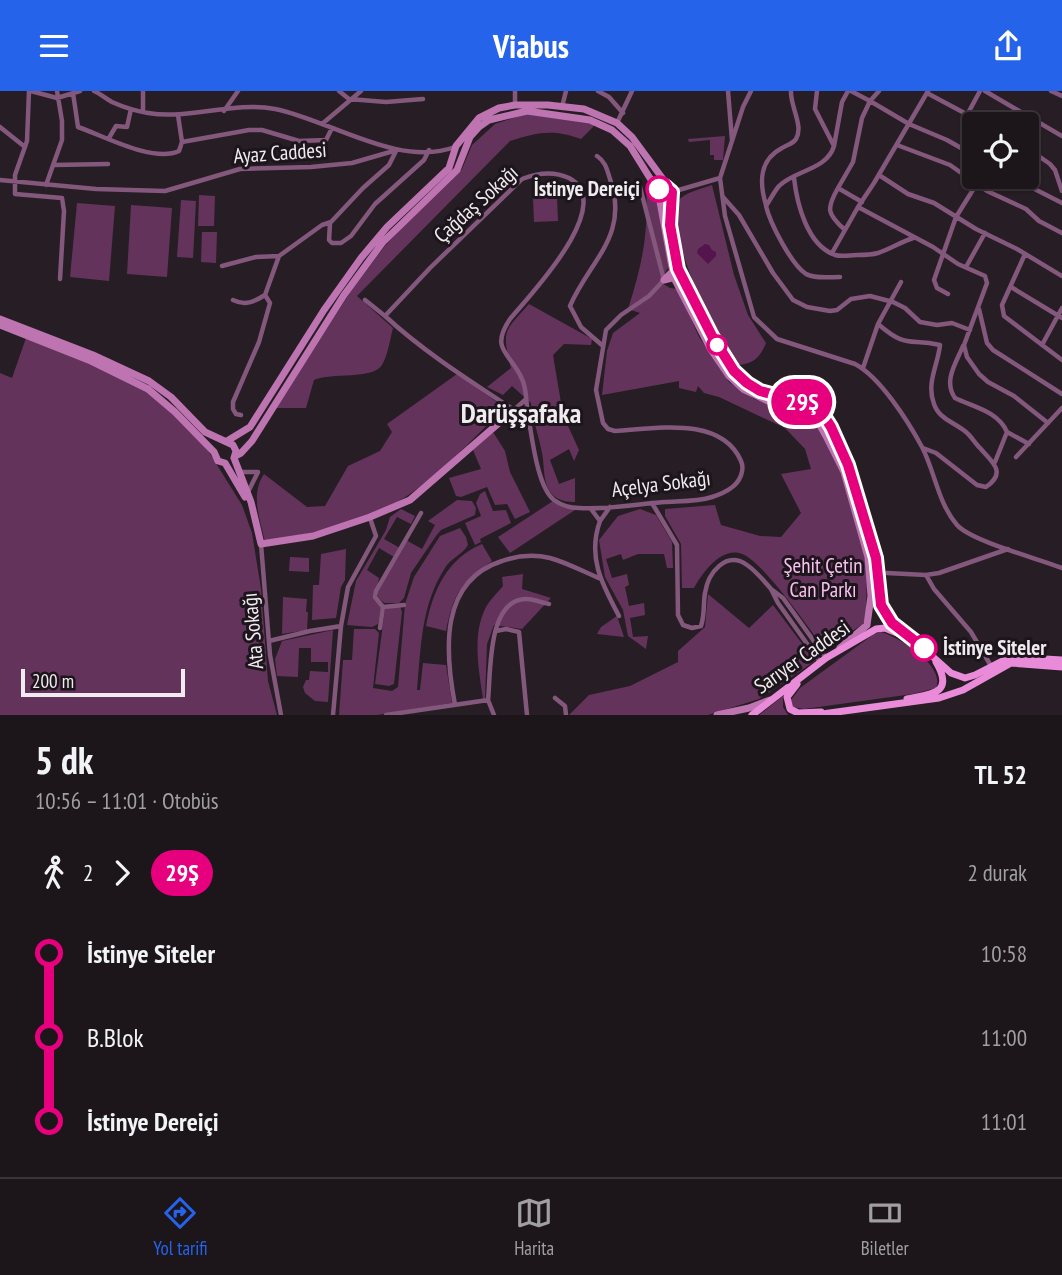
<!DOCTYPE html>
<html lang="tr">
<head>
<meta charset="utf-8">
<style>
  body { margin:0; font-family:"PT Sans Narrow",sans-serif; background:#251f24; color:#f1f3f6; height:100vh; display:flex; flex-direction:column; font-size:26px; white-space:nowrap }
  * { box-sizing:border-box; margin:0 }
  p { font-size:23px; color:#a09fa3 }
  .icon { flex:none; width:38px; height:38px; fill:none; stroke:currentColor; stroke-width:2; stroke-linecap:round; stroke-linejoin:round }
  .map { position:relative; height:624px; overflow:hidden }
  .side { display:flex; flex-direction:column; background:#1c161b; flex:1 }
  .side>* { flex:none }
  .badge { padding:0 14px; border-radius:23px; font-size:24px; line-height:46px }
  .controls { position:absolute; left:962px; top:21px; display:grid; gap:14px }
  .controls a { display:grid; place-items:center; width:77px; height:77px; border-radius:7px; background:#1c161b; box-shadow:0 2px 5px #0004,0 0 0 2px #3a353a; font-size:35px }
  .scale { position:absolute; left:21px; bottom:18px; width:164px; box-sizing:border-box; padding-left:7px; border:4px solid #f0ebef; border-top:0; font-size:19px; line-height:24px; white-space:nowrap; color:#f0ebef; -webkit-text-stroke:5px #1c151b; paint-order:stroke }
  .map>.badge { position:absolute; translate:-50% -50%; box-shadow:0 0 0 4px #fff }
  .legs { display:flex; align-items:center; gap:10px; height:77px; padding:0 35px; font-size:23px }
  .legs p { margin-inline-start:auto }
  .headline { display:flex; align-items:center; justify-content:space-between; height:119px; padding:0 35px }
  h1 { font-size:38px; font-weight:700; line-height:52px }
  ul { padding:0 35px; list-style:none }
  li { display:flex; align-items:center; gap:24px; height:84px; font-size:26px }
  li i { display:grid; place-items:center; width:10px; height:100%; margin:0 9px; background:currentColor }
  li i::after { content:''; width:18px; height:18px; margin:-9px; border:5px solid; border-radius:50%; background:#1c161b }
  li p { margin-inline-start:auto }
  li:first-child i { background:linear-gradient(#0000 50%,currentColor 0) }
  li:last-child i { background:linear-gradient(currentColor 50%,#0000 0) }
  header { display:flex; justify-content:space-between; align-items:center; height:91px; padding:0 35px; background:#2563eb; color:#fff; font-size:32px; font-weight:700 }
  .tabs { display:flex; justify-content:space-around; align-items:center; height:98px; border-top:2px solid #3a353a; background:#1c161b; font-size:19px; color:#a09fa3 }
  .tabs a { display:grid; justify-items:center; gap:4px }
  .tabs .selected { color:#2563eb }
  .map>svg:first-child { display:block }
  .green { fill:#64335c }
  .water { fill:#54154d }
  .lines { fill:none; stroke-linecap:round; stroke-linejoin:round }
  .street { stroke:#84577c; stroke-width:4.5 }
  .secondary { stroke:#bd74b1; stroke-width:7 }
  .primary { stroke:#e98bd9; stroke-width:7 }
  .line-1-casing { stroke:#fff; stroke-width:16 }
  .line-1 { stroke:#e6007e; stroke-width:10 }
  .stop-1-dot { fill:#fff; stroke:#e6007e; stroke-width:3.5 }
  .labels { text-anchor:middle; stroke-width:6; stroke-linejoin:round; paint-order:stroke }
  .street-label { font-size:21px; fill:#f0ebef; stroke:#1c151b }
  .stop-label { font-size:21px; font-weight:bold; fill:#f0ebef; stroke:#1c151b; text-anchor:end }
  .park-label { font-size:21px; fill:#f9c0ee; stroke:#1c151b }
  .district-label { font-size:28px; font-weight:bold; fill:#f0ebef; stroke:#1c151b }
</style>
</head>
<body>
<header><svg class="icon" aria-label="menu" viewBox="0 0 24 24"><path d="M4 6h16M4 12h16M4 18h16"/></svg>Viabus<svg class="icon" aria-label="share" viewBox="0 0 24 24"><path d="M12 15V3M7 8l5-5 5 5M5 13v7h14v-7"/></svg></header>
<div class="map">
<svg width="1062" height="624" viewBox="0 0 1062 624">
  <rect width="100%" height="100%" fill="#261e24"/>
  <!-- green -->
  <path class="green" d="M528,22L596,33L581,48C553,38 538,41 510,50L357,205L393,237C390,248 388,264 382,274C373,289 331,281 314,289L306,317H276L351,200L385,155L419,118L462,78L472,54L495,33Z
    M725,45L723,69H714V64H710V49L689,51L688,48Z
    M712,94L734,184L748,224L766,252C760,266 755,272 739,274C711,232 688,191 678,141C676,131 670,119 678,110C685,101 701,98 712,94Z
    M646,95L653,96L670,173L660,191L670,197L678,198L699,246L729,291L754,308L808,326L823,342L839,373L867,472L866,526L864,532L825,559C810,539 760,465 739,462C719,458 702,483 694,497H682L681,453L665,425V418L715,414L721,434L760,445L781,446L801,422L781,383L811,378L805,358L785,337L719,306L704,302L698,295L696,301L679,297V290L602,304L607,260L613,242L640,222L628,218C642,174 649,142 646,95Z
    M199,104L215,105L214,135H198Z
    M557,106L558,130L534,131L533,107Z
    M181,109L196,110L193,167L177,166Z
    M77,112L115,115L109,190L70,186Z
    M131,114L172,117L167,186L127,183Z
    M202,141H217L216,172L201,171Z
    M529,213L592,248L591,254L564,253L553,264L563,324L579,359L574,370L569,358L550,369L559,393L575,387V411C568,411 560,410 554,405C542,394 545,376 542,362C539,345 533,330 531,312L512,295L503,304L487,296L511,277C502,239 503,242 529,213Z
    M26,247L72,263L148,298L207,358L242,414L252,442L261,498L268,590L277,624H0V282L12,287Z
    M457,283L501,314L499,322C470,351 441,382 407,405C368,431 310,443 265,451C260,428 250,404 264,383L307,416L325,415L348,375L380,360L392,341L387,333Z
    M493,341L505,360L510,381L530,421L515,428L507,413L495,414L487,396L461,406L456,405L449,387L481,378L473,359Z
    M485,400L493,420L506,419L511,432L480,448L481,451L475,454L465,432L481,425L476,412L480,403Z
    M457,409L472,410L476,417L475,424L441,439L436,445L411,482L404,507L399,512H384L378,506V500L406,449L422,458L435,434L428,430Z
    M553,410L575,419L510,462L498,446Z
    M401,418L415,425L411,433L397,426L384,448L400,457L394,466L379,457L367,479L379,487L375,506L381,517L378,533L372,536L347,534L356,490L386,439L390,426Z
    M640,418L656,424L672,451L673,477H667L664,463H638L623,469L621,463L606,468L612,487L627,483L629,494L625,496L629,515L644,512L645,524L630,527L633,546L648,545L646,558L628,545L623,519L605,486L599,449L618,425Z
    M460,437L466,446L468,454C462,464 451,467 445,477C421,514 421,556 417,599H420L423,572L446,574L452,612L377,624H339L343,569H352L354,538H375L379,542L373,597L392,600L398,596L405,513L414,486L440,445Z
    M482,453L492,470C460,493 454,501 446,540L426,535C433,499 447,468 482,453Z
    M346,458L345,489L341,496L336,527L312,529L313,494H319L321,463Z
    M290,466L309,467V481L289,480Z
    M523,483L522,498L551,507L522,538L494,534L487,553L485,608H483C479,580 472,545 485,518C489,510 497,502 503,495L502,486Z
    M708,503L749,537L773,514L815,570L759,608L708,624H569L589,604L630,595L678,571V560L705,536Z
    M283,506L307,508L306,521H308L307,539L282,543Z
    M400,515L402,521L394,593L389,595L375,593L385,518Z
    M617,525L624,546L597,543L601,536Z
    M333,539L328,611L315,610L305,602L303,596L306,589H309L310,580L328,581V571H311V557H299L298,586L277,585L275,568L282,550Z
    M881,541C899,546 946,575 936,597L913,603L804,618L793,616L791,609L800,597L874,543Z
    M783,605V616L788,624H759Z"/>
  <!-- water -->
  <path class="water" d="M705,153L709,154L712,159L716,161V165L708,173L697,162L698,158Z"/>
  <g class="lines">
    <!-- street -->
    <path class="street" d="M29,0L27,50L15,84V103L62,107L64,120L60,188
      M31,0L57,7L80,0
      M94,0C101,3 106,8 112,11C123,16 136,20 148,22C190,29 233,10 275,18C330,29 398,77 455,56
      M143,0V21
      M339,0L349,8L386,11L423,8
      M515,0V14
      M598,0L609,6L623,22
      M728,0L732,49
      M751,0L743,16L720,87L725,125L754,226L777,248L855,273C880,286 908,330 922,356C935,381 938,412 957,434C971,450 1039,468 1062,477
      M817,0L815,18L834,55L842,11L848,0
      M851,0L870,10L862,27L853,71L838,97L862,111
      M879,0L870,10L909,33L947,49L975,65
      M928,0L874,92L858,116L933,156L958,173L985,185L987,192L964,254L967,266L979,283L988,291L1014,305L1048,332
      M985,0L1062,45
      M1051,0L1062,5
      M73,2L78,36C104,45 153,72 179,60L182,51L178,24
      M927,2L985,33
      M562,16L566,0
      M224,20L238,0
      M967,24L980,0
      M617,32L632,0
      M322,33L361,0
      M0,36L25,56
      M109,47L116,35L127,36L131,18
      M182,51L249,39H262L299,50L326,49L332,37
      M897,54L950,74L987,100L1026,118L1039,130L1062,142
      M834,55C827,79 795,79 779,95C774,101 770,109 766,115C770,132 791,173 806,183C815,188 830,186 840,186
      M1027,57L1050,73L1055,79L1062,100
      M597,65C606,71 607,79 610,88C630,145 589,170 570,215L581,236L603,255
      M54,74L108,73
      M879,84L908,103L934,112L976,138L1017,158L1062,185
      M1011,86L1062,112
      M794,87C797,113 807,154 835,164C842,166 850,164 857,164C864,164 871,164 878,162C890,158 901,151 913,147
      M0,89L96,98L165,100L240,78L311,76L352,72L397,59
      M46,94L62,49V30L57,0
      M838,97C826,118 827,123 845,139
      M672,101L720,87
      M723,106L739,124L773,182L793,209L807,216L830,220L837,219L851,208L870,205L893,211L905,217L920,231L937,234L952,232L970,239
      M766,114C759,91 759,69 782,57C786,54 793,53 796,48C804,35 790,15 791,0
      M330,132L329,149L332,152H341L351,145L375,113L424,69L429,59
      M832,162L858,116
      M1025,163L1002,214L1004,225L1062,269
      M222,175L256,166L279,165
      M966,176L985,142
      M901,191L878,233C907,258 908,247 940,254C938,274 926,292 934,313C939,328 954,331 966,341C971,345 975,352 980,357C991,370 1008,381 986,396L977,394L936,362L923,357
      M1011,196L1062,227
      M948,203L937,197L934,189L956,126L981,86
      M233,209C245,215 254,211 265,204
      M365,209L385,225
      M979,218L987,252L993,259L1062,303
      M1042,254L1062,217
      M963,255C956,272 943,290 955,307C973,316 998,320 1007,341
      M863,277L878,233
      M525,309L514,319C470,290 424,261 385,225L430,177L522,88C537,82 554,80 569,87C618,113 529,205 510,228C489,259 511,262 522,288C527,298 526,313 528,324C532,345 537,396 554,409C561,414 571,417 579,417C607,419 637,413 664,411C679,410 697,411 712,406C718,404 726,401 731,397C740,391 745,379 741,370C721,324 654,338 615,340L608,338L603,332L596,299L606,239L621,224L649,205L664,189L640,96
      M241,324L236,323L233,318V311L259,251L270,212L265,204L279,165L322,134L331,131L363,97L389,74L396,60
      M1016,366L1062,317
      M995,371L1007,341L1029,353
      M240,381H258L248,401
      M652,412L677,454L678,524L683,534L692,537L701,535C705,523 703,513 705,502C708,482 726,459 747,474C756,480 764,490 771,498
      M591,418L600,430C587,466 602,493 619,525
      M600,430L610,416
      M261,453L270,564L281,624
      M887,482L926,484L939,482L1008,458
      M926,484L934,498L971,541L991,575
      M404,514L383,516L375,506L376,500L421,422
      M380,537L383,516
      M496,540L506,538L519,541L527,624
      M269,550L310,540L341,535
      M820,571L778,512L771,498L783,507L826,567
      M555,607L565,615L566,624
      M488,609C491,581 487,507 527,508C534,508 542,512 549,513
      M488,609L494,624
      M455,614C445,561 439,490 502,470C519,464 533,463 550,467C568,472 584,481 601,488
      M333,624L341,535L348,496L376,445L370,427
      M386,624L488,609"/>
    <!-- secondary -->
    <path class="secondary" d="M674,179L664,189L676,186
      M0,228L93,264L149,290L171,306L205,341L233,354L236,360L234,367
      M0,234L91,270L148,298L175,321L214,361L218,370L225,372L245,406
      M227,350L250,336L324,219L361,167L387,136L449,77L456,55L479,27L499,17L515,14H548L584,18L617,32L632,46L671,99L670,134L680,184L712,245L734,280L747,292L760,300L808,313L823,325L831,336L842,357L876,467L881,514L892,532L911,546
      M235,365L241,362L252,350L344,204L383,151L457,79L470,46L479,36L489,29L527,20L590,29L612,39L630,55L658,100L674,187L710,257L729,285L743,298L768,310L795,316L809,323L817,329L826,345L844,381L868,466L871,505L867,534L840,557
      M234,367L251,411L261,453L313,445L370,426L410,409L514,319
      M717,624L749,617L770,609"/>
    <!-- primary -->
    <path class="primary" d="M797,593L787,606L790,618L798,622L821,621
      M907,608C931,603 955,603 936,571
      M752,624L826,567L876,538L885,537L914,549L951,582L965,587L975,584L1010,566L1062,569
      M815,624L939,607L963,599L1011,572L1062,576"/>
  </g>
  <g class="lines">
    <!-- line-1 casing -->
    <g class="line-1-casing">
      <path id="line-1" d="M659,98L665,95L672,101L670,134L678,178L712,245L734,280L747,292L760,300L808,313L824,325L831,336L848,374L876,467L881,514L892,532L924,557"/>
    </g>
    <!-- line-1 -->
    <use href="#line-1" class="line-1"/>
  </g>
  <!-- markers -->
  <g class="stop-1-dot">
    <circle cx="659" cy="98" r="12"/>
    <circle cx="717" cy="254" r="9"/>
    <circle cx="924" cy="557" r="12"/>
  </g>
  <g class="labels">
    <!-- street labels -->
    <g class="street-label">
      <text transform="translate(280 62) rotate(-4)" y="7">Ayaz Caddesi</text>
      <text transform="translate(476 113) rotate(-42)" y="7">Çağdaş Sokağı</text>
      <text transform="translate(661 393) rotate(-7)" y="7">Açelya Sokağı</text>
      <text transform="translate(253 540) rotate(-95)" y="7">Ata Sokağı</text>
      <text transform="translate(802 566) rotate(-35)" y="7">Sarıyer Caddesi</text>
    </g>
    <!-- stop labels -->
    <g class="stop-label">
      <text x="640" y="105">İstinye Dereiçi</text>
      <text x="943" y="564" text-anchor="start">İstinye Siteler</text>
    </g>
    <!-- park labels -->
    <g class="park-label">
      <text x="823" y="482">Şehit Çetin<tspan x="823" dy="24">Can Parkı</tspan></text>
    </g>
    <!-- district labels -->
    <g class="district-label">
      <text x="521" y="332">Darüşşafaka</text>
    </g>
  </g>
</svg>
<div class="controls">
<a><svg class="icon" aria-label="locate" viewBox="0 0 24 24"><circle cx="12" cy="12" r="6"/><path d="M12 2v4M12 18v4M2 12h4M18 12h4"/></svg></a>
</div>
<div class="scale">200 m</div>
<b class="badge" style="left:802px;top:311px;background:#e6007e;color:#fff">29Ş</b>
</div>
<section class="side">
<div class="headline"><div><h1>5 dk</h1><p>10:56 – 11:01 · Otobüs</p></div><b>TL 52</b></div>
<div class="legs"><svg class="icon" aria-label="walk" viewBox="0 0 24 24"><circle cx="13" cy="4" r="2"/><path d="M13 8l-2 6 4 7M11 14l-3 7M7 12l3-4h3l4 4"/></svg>2<svg class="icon" aria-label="forward" viewBox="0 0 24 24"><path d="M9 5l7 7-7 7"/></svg><b class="badge" style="background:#e6007e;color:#fff">29Ş</b><p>2 durak</p></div>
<ul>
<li><i style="color:#e6007e"></i><b>İstinye Siteler</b><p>10:58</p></li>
<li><i style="color:#e6007e"></i><span>B.Blok</span><p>11:00</p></li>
<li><i style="color:#e6007e"></i><b>İstinye Dereiçi</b><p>11:01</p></li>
</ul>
</section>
<nav class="tabs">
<a class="selected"><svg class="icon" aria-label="directions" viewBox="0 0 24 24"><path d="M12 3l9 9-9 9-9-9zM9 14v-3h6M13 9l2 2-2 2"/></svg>Yol tarifi</a>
<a><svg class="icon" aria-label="map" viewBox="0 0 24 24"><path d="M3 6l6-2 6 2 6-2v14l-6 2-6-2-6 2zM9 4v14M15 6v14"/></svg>Harita</a>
<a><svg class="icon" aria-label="tickets" viewBox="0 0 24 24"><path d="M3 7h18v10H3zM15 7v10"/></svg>Biletler</a>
</nav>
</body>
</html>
